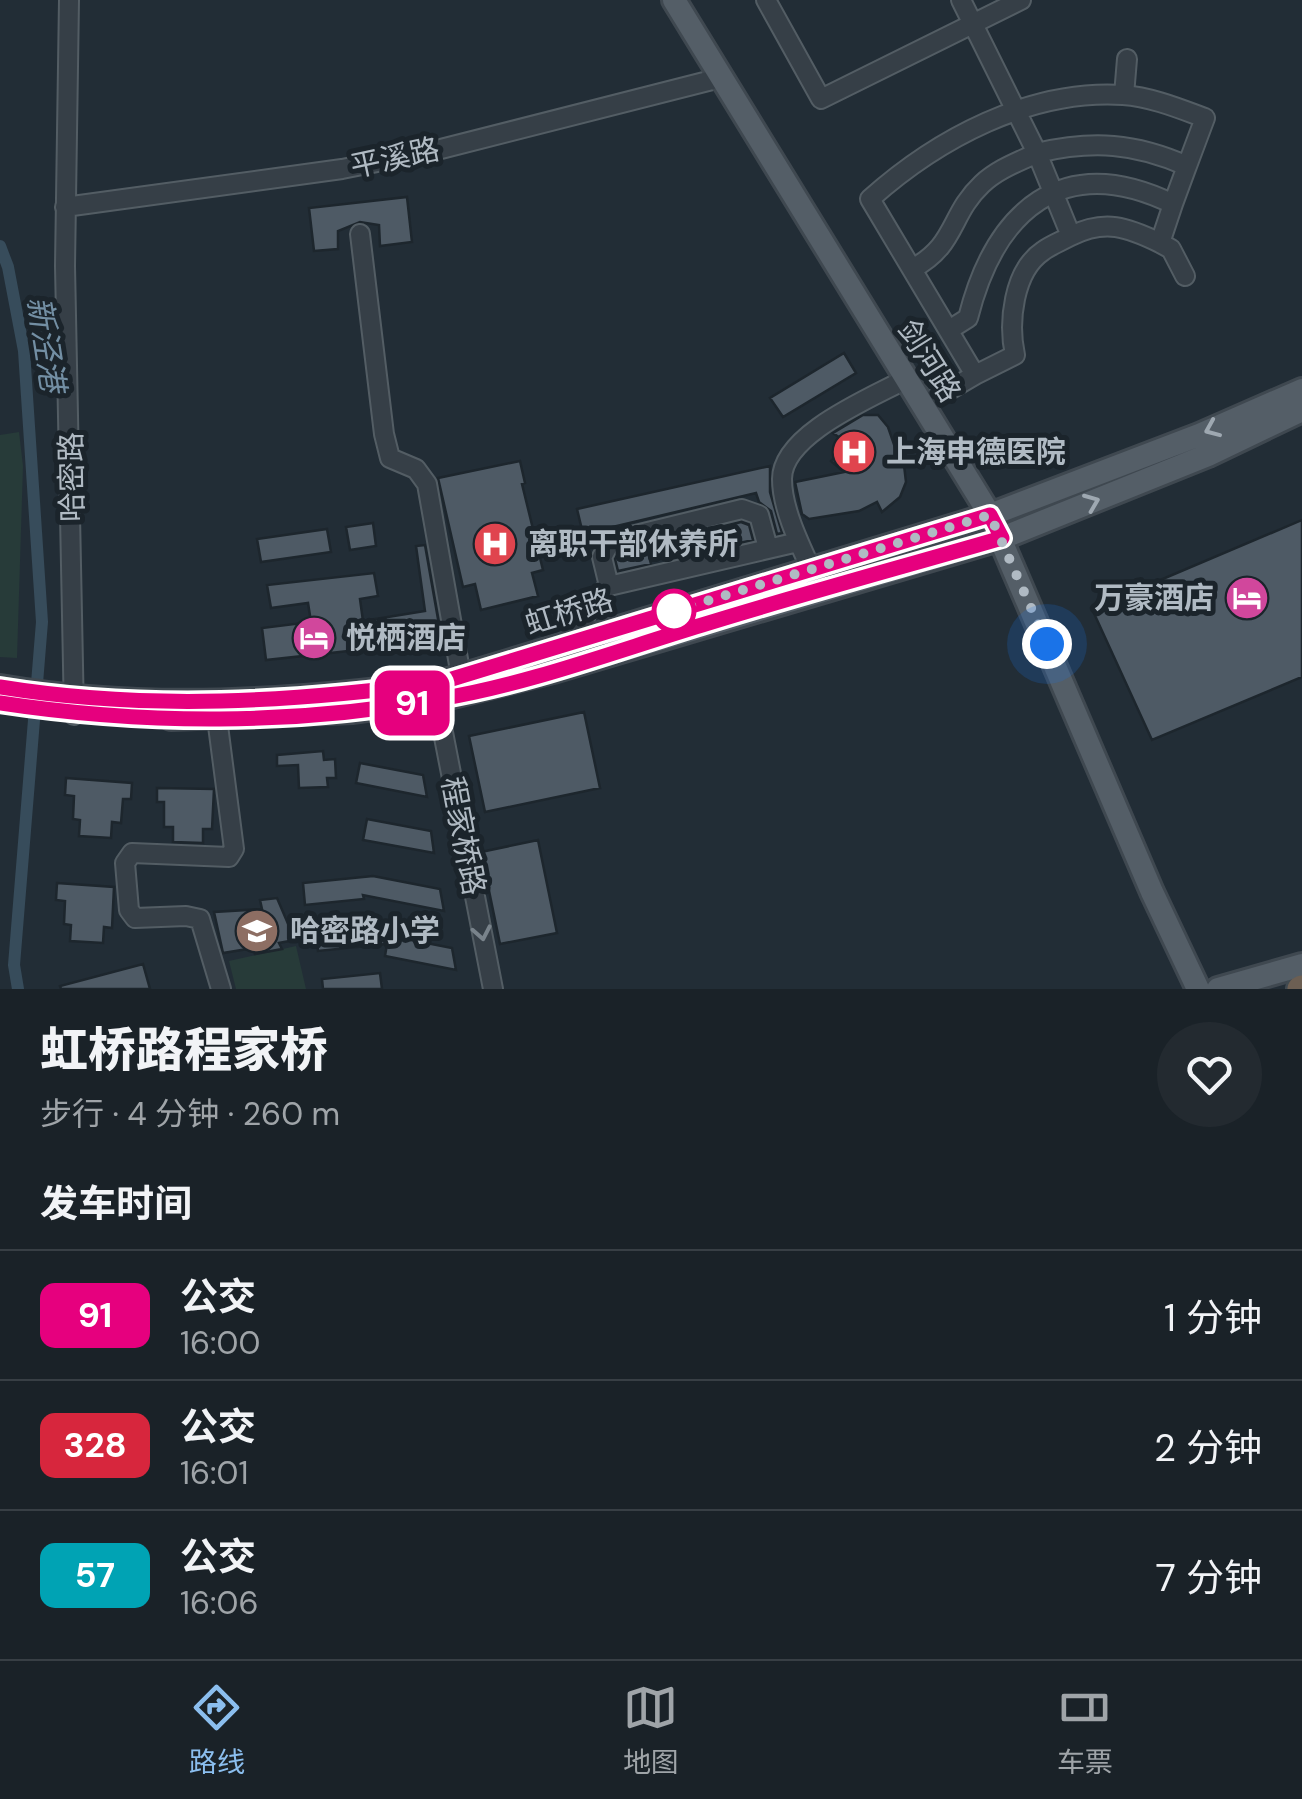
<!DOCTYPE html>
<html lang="zh">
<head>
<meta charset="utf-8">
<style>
  body { margin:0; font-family:"DM Sans","Noto Sans SC",sans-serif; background:#232a30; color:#f1f3f6; height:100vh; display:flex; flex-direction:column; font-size:38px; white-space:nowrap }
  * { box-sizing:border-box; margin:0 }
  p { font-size:32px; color:#9fa4a8 }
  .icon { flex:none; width:55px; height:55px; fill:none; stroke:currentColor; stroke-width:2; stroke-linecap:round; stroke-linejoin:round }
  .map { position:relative; height:989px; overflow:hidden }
  .side { display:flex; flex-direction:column; background:#1a2228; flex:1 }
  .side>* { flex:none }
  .badge { padding:0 20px; border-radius:15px; font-size:35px; line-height:65px }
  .you { position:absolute; width:50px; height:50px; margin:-25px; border:8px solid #fff; border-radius:50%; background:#1a73e8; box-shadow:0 0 0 15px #1a73e833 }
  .map>.badge { position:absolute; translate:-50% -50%; box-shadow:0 0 0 5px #fff }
  h2 { padding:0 40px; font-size:38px; line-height:90px }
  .round { display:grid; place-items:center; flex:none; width:105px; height:105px; border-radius:52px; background:#232a30 }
  .summary { display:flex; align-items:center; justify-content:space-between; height:170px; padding:0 40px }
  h1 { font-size:48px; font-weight:800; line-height:75px }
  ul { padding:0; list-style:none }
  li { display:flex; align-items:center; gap:30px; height:130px; padding:0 40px; border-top:2px solid #383f45 }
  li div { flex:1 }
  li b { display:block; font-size:38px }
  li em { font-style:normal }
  li .badge { min-width:110px; font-weight:700; text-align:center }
  .dock { display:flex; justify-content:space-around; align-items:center; height:140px; border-top:2px solid #383f45; background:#1a2228; font-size:28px; color:#9fa4a8 }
  .dock a { display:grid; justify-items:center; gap:5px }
  .dock .active { color:#8bbeee }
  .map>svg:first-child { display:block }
  .green { fill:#273b39 }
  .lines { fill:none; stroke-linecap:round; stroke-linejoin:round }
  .canal { stroke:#374c5b; stroke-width:12 }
  .building { fill:#4e5a65; stroke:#1d262d; stroke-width:2.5 }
  .minor-casing { stroke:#535d64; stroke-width:22 }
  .major-casing { stroke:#3f4850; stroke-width:28 }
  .highway-casing { stroke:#404a51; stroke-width:30 }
  .minor { stroke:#363f47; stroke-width:18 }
  .major { stroke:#545e67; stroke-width:22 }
  .highway { stroke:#6c5f53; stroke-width:25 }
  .oneway { stroke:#9ea8b1 }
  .oneway2 { stroke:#79838b }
  .line-casing { stroke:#fff; stroke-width:22 }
  .line { stroke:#e6007e; stroke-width:15 }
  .walk { stroke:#b0bac3; stroke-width:10; stroke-dasharray:0 18 }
  .stop-dot { fill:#fff; stroke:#e6007e; stroke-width:5 }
  .labels { text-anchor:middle; stroke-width:10; stroke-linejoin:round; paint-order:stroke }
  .street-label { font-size:30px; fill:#b0bac3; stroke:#1b242b }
  .poi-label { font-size:30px; font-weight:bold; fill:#b0bac3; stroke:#1b242b; text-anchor:start }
  .water-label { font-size:32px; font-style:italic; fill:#738fa4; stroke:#1b242b }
</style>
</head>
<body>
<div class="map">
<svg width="1302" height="989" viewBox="0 0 1302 989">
  <rect width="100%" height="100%" fill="#222d36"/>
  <!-- green -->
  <path class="green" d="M19,432L23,466L17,658L0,657V435Z
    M296,946L306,989H236L229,961Z"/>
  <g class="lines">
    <!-- canal -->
    <path class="canal" d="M0,246L8,267L24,351L42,622L14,965L18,989"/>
  </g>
  <!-- building -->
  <path class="building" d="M407,197L412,242L380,246L379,225L360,222L338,231V249L314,251L309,208Z
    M844,353L856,373L783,417L770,398Z
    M863,415H878L888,427L899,459L904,465L906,482L900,497L882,512L877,502L859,511L809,519L802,514L795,482L844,472L831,461L847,443L833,433Z
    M520,461L525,483L522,484L543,570L532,573L538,596L481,610L475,584L463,587L438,478Z
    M770,466V492L782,533L777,534L771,511L759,502L756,493L583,534L577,509Z
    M1302,520V677L1152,740L1092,609Z
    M741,522L749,525L753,540L669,559L664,541Z
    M373,523L376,546L350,550L346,527Z
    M327,529L331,552L261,562L257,539Z
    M425,545L441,636L376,648L266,660L262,628L311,622L308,603L271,608L267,585L374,573L378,596L360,599L363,621L425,611L416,546Z
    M646,545L651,564L618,571L615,559L619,552Z
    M584,712L600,788L485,812L469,736Z
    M323,751L324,760L335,759L336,778H327L328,787L299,788L298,765L277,766V755Z
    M360,763L423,775L427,797L356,783Z
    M66,778L132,783L131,799H123L121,823L112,822L111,838L79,836L80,820L73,819L74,796L65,795Z
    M157,788L214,789L212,829H203V843L173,842V827H164V802H157Z
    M367,819L431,831L434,853L363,840Z
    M538,840L557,933L500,944L481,852Z
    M373,876L440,889L444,911L363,895L364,899L305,905L303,883Z
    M57,883L114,887L112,928L104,927L103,943L70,941L71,925L64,924L65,901L56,900Z
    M277,898L295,940L279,943L282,949L255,954L254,948L223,953L214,912L262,909L260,900Z
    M374,923L375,933L452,948L456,970L385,956L387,944L318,951L316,930Z
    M143,964L150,989H61L60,986Z
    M380,973L382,989H323L322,979Z"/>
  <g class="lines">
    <!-- minor casing -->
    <g class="minor-casing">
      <path id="minor" d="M69,0L65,266L74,715
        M766,0L821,99L1021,0
        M1124,95L1127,59
        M65,207L342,169L433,151L720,78
        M360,234L384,434L390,458L416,469L427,484L461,676
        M1071,236C1105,219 1127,227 1160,243L1173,204
        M1160,243L1171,249L1185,276
        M912,269C957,245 949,215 982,184C998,169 1018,162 1037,153L1071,236C1062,241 1051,245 1043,251C1013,271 1008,323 1015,355L975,375
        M949,330L968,318C995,211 1062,150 1173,204L1187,166
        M922,406L975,375L870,199C937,139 1030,89 1123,95C1151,97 1178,108 1205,118L1187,166C1135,143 1093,140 1037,153L961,0
        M811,569C799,543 782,508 782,479C782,434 871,398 906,379
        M609,586L602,557L611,541L742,509L759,515L768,548
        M584,639C582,613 589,602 609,586L798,542
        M441,690L442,727L493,989
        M217,718L234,849L229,857L132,853L125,863L129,910L135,918L186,916L200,919L221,989"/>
    </g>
    <!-- major casing -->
    <g class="major-casing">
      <path id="major" d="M674,0L990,515L1152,892L1198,989
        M0,687C147,712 294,702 442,682L990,515L1199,435L1302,390
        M171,718L353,711L441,699L553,671L1002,538L1208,455L1302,410
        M1218,989L1302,965"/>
    </g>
    <!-- highway casing -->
    <g class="highway-casing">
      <path id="highway" d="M1300,989L1302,988"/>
    </g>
    <!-- minor -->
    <use href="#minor" class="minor"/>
    <!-- major -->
    <use href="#major" class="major"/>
    <!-- highway -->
    <use href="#highway" class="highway"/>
  </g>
  <!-- one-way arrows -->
  <defs><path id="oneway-chevron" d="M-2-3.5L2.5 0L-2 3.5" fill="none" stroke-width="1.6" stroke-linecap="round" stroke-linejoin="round" transform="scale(2.5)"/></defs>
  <g class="oneway">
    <use href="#oneway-chevron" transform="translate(1212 429) rotate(157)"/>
    <use href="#oneway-chevron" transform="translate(1092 502) rotate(-22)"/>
  </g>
  <use class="oneway2" href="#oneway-chevron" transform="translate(482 933) rotate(79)"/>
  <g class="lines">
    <!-- line casing -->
    <g class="line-casing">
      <path id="line" d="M0,687C148,711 294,702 442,682L990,515L1002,538C902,567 802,594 702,625C616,651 529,684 439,699C295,725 144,725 0,703"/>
    </g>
    <!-- line -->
    <use href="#line" class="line"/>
    <!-- walk -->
    <path class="walk" d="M674,611L990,515L1047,644"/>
  </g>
  <!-- icons -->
  <defs>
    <g id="hospital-disc" transform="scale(2.25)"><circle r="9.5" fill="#e0444e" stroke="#1b242b"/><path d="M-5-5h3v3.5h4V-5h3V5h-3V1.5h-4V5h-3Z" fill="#fff"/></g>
    <g id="hotel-disc" transform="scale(2.25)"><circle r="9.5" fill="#d1479c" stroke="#1b242b"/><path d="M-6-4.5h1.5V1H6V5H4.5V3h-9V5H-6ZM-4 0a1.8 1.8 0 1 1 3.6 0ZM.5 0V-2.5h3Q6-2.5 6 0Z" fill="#fff"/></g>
    <g id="school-disc" transform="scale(2.25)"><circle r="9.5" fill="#8d6e63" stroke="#1b242b"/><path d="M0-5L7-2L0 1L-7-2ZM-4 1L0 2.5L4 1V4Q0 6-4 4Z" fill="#fff"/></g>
  </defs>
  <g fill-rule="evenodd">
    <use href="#hospital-disc" x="854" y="452"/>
    <use href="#hospital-disc" x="495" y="544"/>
    <use href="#hotel-disc" x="1247" y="598"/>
    <use href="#hotel-disc" x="314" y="638"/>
    <use href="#school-disc" x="257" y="931"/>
  </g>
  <!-- markers -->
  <circle class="stop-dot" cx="674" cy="611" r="20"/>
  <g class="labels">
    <!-- street labels -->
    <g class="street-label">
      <text transform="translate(395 158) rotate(-12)" y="10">平溪路</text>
      <text transform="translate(929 361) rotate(58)" y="10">剑河路</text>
      <text transform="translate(72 477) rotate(-91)" y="10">哈密路</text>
      <text transform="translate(569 612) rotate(-17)" y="10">虹桥路</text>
      <text transform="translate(463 836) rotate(79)" y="10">程家桥路</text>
    </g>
    <!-- poi labels -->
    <g class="poi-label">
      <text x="886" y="462">上海申德医院</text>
      <text x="528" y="554">离职干部休养所</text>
      <text x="1214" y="608" text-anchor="end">万豪酒店</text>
      <text x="346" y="648">悦栖酒店</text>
      <text x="290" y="941">哈密路小学</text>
    </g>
    <!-- water labels -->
    <g class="water-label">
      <text transform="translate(46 344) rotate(81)" y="11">新泾港</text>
    </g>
  </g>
</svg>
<div class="you" style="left:1047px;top:644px"></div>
<b class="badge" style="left:412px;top:703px;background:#e6007e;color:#fff">91</b>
</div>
<section class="side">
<div class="summary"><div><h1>虹桥路程家桥</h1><p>步行 · 4 分钟 · 260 m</p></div><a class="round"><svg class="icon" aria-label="heart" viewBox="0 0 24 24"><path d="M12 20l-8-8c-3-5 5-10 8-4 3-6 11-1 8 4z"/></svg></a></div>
<h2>发车时间</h2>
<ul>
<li><span class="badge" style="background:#e6007e;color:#fff">91</span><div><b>公交</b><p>16:00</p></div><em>1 分钟</em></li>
<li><span class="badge" style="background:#d7263d;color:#fff">328</span><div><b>公交</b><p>16:01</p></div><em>2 分钟</em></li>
<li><span class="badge" style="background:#00a3b4;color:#fff">57</span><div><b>公交</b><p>16:06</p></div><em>7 分钟</em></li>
</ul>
</section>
<nav class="dock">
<a class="active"><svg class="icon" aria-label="directions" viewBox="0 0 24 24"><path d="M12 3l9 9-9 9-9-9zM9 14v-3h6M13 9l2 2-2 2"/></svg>路线</a>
<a><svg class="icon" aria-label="map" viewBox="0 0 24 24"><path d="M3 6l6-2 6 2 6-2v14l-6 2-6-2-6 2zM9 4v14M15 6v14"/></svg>地图</a>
<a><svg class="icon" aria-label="tickets" viewBox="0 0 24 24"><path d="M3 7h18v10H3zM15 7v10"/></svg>车票</a>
</nav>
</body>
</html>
